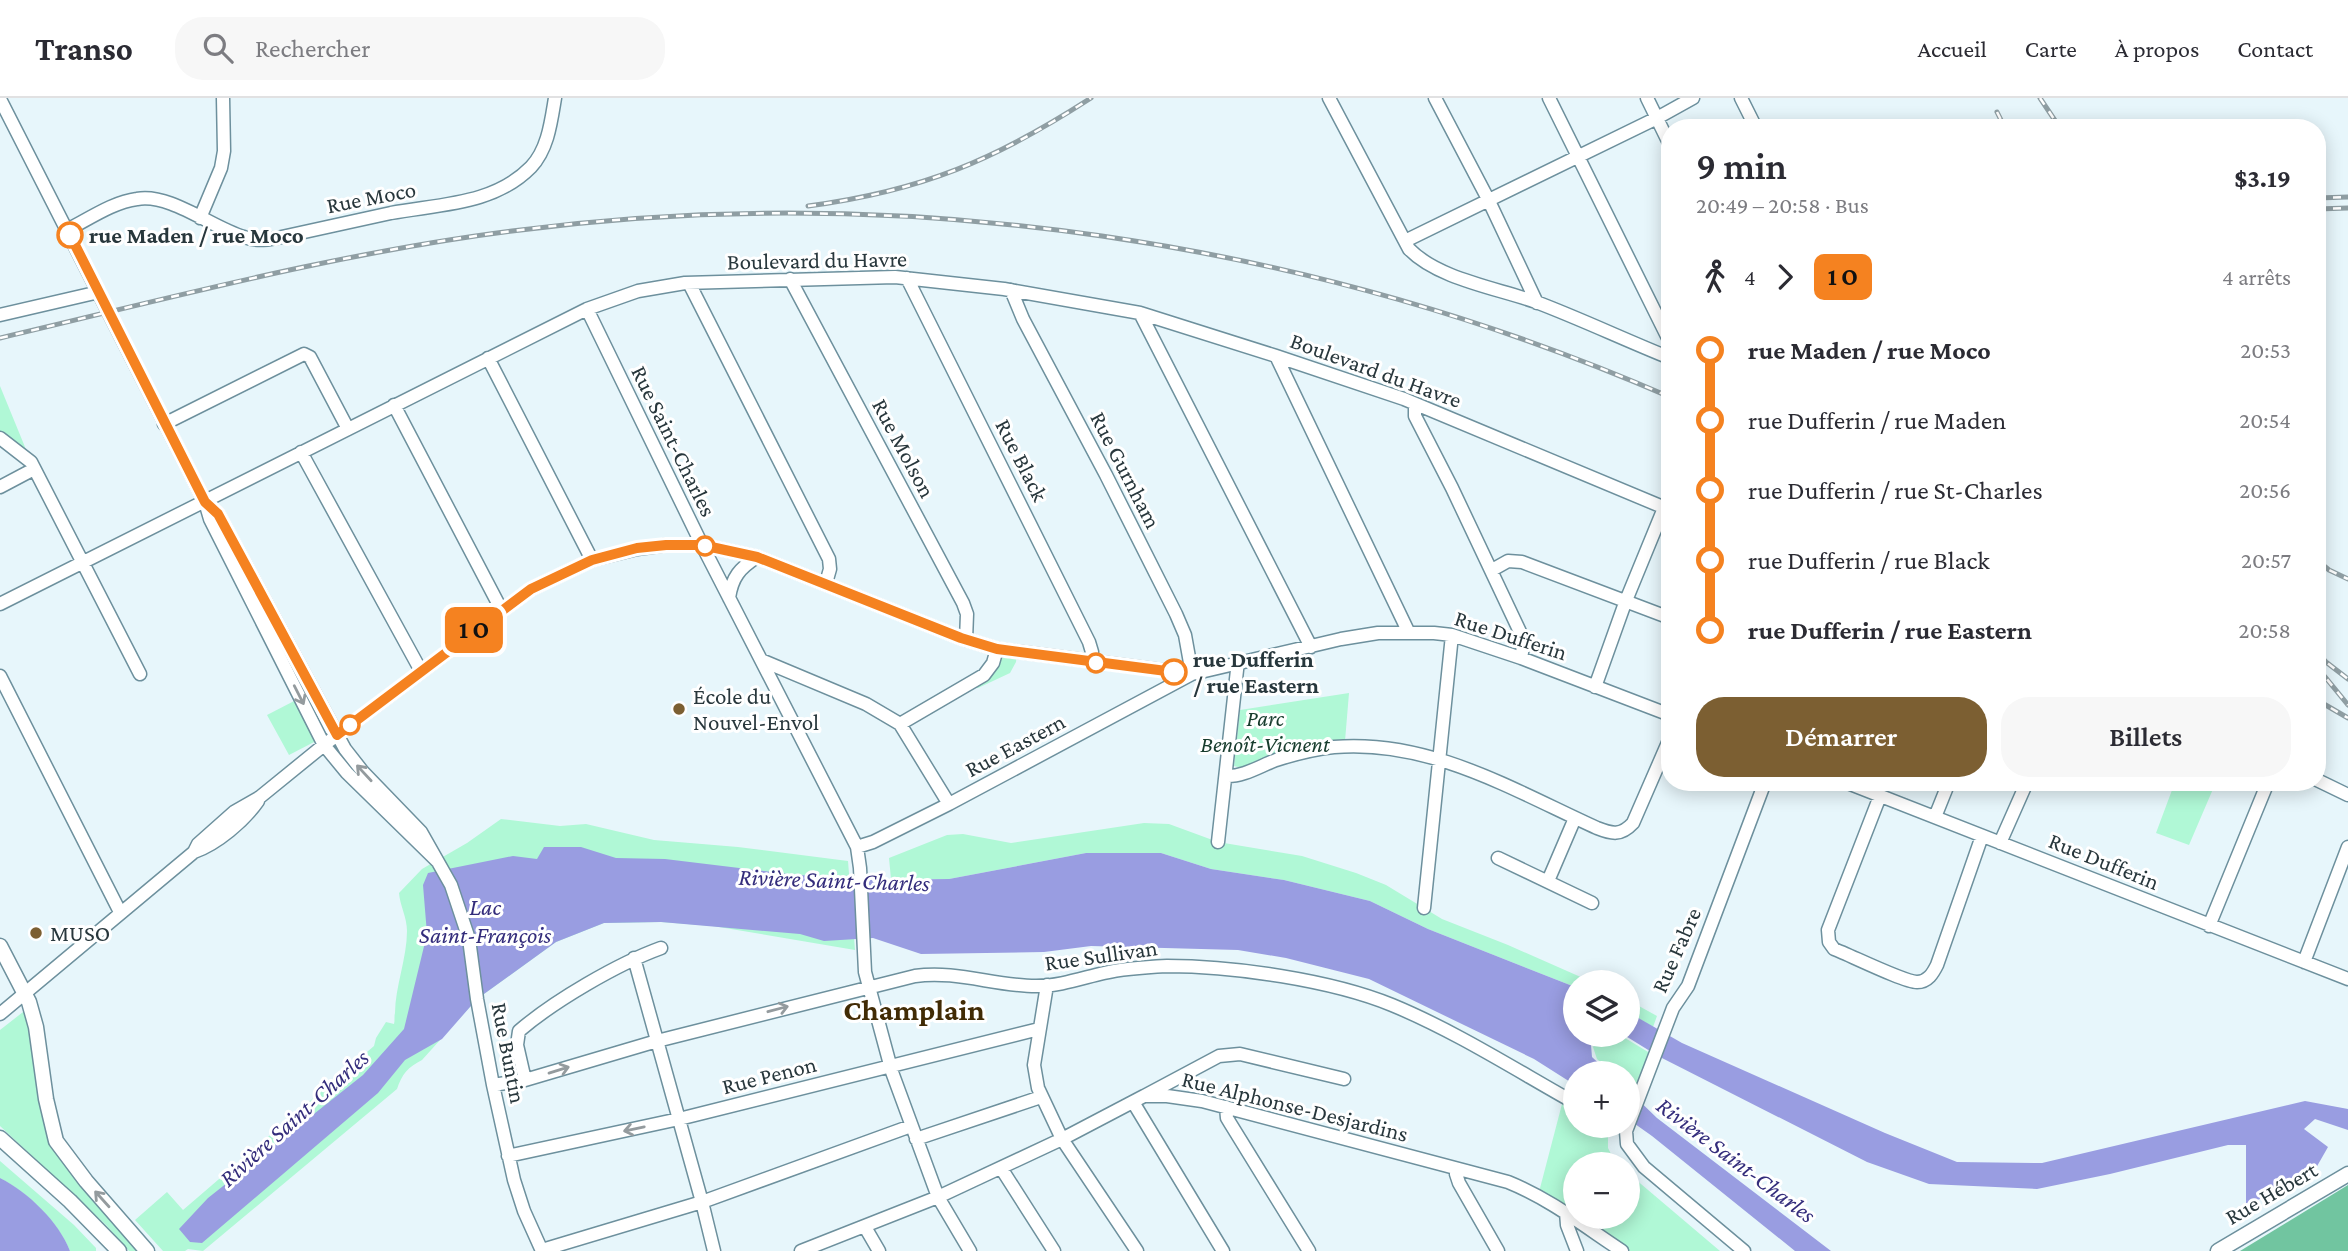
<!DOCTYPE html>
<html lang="fr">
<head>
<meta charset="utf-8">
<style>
  body { margin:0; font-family:"Crimson Pro",serif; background:#f7f7f7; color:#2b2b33; height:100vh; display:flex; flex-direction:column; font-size:26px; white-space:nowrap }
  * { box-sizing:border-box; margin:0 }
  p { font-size:23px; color:#7c7c81 }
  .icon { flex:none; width:38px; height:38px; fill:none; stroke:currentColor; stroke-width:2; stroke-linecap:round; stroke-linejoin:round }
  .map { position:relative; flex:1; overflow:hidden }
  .sheet { position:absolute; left:1661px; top:21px; width:665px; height:672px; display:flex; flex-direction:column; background:#fff; border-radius:28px; box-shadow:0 4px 18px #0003 }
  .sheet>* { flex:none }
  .badge { padding:0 14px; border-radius:10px; font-size:24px; line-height:46px }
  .fabs { position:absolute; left:1563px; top:872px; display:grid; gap:14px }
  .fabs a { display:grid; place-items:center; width:77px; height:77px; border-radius:50%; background:#fff; box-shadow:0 4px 18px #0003; font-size:35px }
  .map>.badge { position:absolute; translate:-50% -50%; box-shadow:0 0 0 4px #fff }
  .legs { display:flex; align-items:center; gap:10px; height:77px; padding:0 35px; font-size:23px }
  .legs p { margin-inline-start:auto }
  .headline { display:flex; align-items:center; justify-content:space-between; height:119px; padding:0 35px }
  h1 { font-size:38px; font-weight:600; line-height:52px }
  .action { display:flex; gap:14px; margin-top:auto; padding:14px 35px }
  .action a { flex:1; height:80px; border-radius:28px; background:#7c5f32; color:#fff; font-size:28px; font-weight:600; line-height:80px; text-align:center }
  .action a+a { background:#f7f7f7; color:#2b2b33 }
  ul { padding:0 35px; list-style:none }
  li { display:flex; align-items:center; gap:24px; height:70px; font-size:26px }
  li i { display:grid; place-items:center; width:10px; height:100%; margin:0 9px; background:currentColor }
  li i::after { content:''; width:18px; height:18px; margin:-9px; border:5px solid; border-radius:50%; background:#fff }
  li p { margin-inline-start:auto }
  li:first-child i { background:linear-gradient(#0000 50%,currentColor 0) }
  li:last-child i { background:linear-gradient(currentColor 50%,#0000 0) }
  header { display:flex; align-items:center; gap:42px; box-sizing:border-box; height:98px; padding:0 35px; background:#fff; border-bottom:2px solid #e1e1e2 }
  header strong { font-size:33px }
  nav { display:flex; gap:38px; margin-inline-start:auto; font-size:24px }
  .search { width:490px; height:63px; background:#f7f7f7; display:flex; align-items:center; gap:18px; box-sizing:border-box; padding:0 24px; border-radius:28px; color:#7c7c81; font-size:26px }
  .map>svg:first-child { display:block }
  .green { fill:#b0f8d6 }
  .forest { fill:#71c5a0 }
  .water { fill:#999de1 }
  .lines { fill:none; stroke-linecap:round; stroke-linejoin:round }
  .minor-casing { stroke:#6d909d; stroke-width:15 }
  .major-casing { stroke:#6d909d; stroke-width:17 }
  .minor { stroke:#fff; stroke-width:12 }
  .major { stroke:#fff; stroke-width:14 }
  .rail-casing { stroke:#8f9ea3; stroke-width:5 }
  .rail { stroke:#fff; stroke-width:2.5; stroke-dasharray:8; stroke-linecap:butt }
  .oneway { stroke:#949b9e }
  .line-1-casing { stroke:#fff; stroke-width:16 }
  .line-1 { stroke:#f58220; stroke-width:10 }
  .stop-1-dot { fill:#fff; stroke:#f58220; stroke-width:3.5 }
  .poi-dot { fill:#7c5f32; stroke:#fff; stroke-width:2.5 }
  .labels { text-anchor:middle; stroke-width:6; stroke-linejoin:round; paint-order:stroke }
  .street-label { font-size:23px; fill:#28373c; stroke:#fff }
  .stop-label { font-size:23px; font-weight:bold; fill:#28373c; stroke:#fff; text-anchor:start }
  .poi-label { font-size:23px; fill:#28373c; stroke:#fff; text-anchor:start }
  .park-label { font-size:23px; font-style:italic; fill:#173c2d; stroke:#fff }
  .water-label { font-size:24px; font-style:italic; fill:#332c7b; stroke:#fff }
  .district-label { font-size:30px; font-weight:bold; fill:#412b05; stroke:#fff }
</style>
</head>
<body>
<header>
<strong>Transo</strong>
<div class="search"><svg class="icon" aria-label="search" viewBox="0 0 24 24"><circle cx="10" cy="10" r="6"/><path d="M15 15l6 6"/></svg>Rechercher</div>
<nav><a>Accueil</a><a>Carte</a><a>À propos</a><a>Contact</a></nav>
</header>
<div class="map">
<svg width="2348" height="1153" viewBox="0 0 2348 1153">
  <rect width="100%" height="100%" fill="#e7f6fb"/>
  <!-- green -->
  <path class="green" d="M0,288L34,371L0,340Z
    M997,551L1017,554L1016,564L1010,575L978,590L967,587L978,581Z
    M1349,595L1345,643C1309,646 1275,654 1242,670L1234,668L1240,612Z
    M298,601L318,642L289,657L267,617Z
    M2175,684H2216L2189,747L2156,735Z
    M501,721L560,728L586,726L654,742L738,749L848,763L855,852L713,828L661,824L604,825L556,844L477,901L422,962C408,969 402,976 397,991L203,1153L188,1151L185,1153H163L135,1122L167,1094L183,1112L374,948L376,940L386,924L394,926C395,922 394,918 395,915C395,889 407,860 407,833C407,819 400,808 399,795L422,771L467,745Z
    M1144,725L1169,726L1218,744L1302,758L1356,775L1386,787L1442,821L1508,847L1592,884H1575V889L1428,831L1370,803L1284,782L1211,771L1161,755H1086L949,781H891L889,760L947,737L963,736L1011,745Z
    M1628,902L1657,918L1653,929L1628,914Z
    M23,914H28L48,1026L142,1153H129L106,1127L0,1028V932Z
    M1602,937L1625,940L1653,957L1637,998L1628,989V975H1612L1597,961L1593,949Z
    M1562,1006L1575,1013V1027H1604L1608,1029V1050L1616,1066H1575V1116L1539,1094Z
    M0,1063L74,1127L96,1150V1153H70C58,1123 28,1095 0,1080Z
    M1628,1075L1720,1153H1630L1578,1118H1628Z"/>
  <!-- forest -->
  <path class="forest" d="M2348,1087V1153H2240Z"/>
  <!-- water -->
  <path class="water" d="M544,749H581L616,760L665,761L788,776L862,782L949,781L1086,755H1161L1211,771L1284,782L1370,803L1428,831L1575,889V936H1599L1591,947L1592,959L1609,975H1575V987L1534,961L1369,881L1286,860L1238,852L1091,848L1044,854L921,856L873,840L824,843L800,836L661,824L604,825L556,844L477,901L442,941L405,962L378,995L202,1145L190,1144L179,1131L208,1100L363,977L404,931L427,836L423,787L428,775L513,758L537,761Z
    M1628,914L1682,945L1885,1035L1957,1064L2042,1065L2305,1003L2348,1011V1032L2315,1021L2304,1031L2328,1049L2308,1084L2246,1106V1047H2228L2110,1076L2037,1091L1929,1086L1867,1064L1658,958L1624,937L1612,936H1628Z
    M1628,992L1657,1020L1831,1153H1795L1652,1038L1628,1021Z
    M0,1080C28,1094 59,1124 70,1153H0Z"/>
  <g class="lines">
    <!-- minor casing -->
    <g class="minor-casing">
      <path id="minor" d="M1329,0L1409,151C1438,181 1497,190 1536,204C1581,221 1625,242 1670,260
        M1435,0L1488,101L1537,205
        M1549,0L1670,244
        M1647,0L1670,47
        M1741,0L1756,30
        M0,1L205,404L210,421L324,647L347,675L438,764
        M200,120L221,70L224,53L223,0
        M67,132C89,121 113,104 137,101C171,95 212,130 244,139C255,143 265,142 277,140C315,132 353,123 391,115C439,106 494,107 531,69C548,51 551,24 555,0
        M1405,143L1657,20L1693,0
        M907,180L1089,544L1092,554L1090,564
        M790,181L963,505L967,516L966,542
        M689,185L829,461L830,471L826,485
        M587,211L702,447L857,749L860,770L865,874L892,974L938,1099L970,1153
        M1140,215L1311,549
        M0,217L99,194
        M1276,258L1408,533
        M488,260L592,462
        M1415,306V318L1452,390L1521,536L1523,549L1521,560
        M394,307L501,511
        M164,326L304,256L310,259L348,331
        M0,340L31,364L140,576
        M301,354L421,573
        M0,389L34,371
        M205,404L218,416L345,651L363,674L421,734L451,787L469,841L477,901L493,987L514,1082L524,1113L542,1153
        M1492,472L1508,463L1522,464L1670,520
        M729,500C732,479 740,470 757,459
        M0,506L587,211L638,193L685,185L895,179L1004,191L1140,215L1276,258L1404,301L1670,412
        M761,562L866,606L900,626L949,706
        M0,578L120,814
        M1595,589L1625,505L1664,410
        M900,626L984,577L993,565L997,551
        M1226,678C1243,679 1260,668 1276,662C1295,656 1314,651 1334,649C1430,641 1513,692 1597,730C1612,736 1621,738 1633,725L1670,640
        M2317,682L2348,697
        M1845,684L2348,881
        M1880,698L1828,832L1829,844L1834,851C1850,857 1904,884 1917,884C1928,884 1933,875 1937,867L1982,738
        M1935,719L1949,684
        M1218,744L1238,563
        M2000,745L2027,684
        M857,749L873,744L949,706L1192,576L1185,537L1176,516L1106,377L1023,221L1011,192
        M194,754L198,746L234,714L260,699L324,647L531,491L592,462L637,451L666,447H702L757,459L961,540L997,551L1192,576L1341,541L1378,535H1434L1452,537L1521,560L1670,617
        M1498,760L1592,805
        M1548,783L1575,720
        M1424,810L1452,537
        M2209,828L2268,684
        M634,860L702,1104L714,1153
        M2304,864L2348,749
        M1047,887L1034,967L1038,990L1062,1041L1137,1153
        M0,916L194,754C217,746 244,723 258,703
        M525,982L517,947L519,933C554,903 617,866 661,850
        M493,987L525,982L657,943L915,878C956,872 995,888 1036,888C1060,888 1082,880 1104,875C1125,870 1146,869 1167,868C1233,868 1331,882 1392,907C1455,933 1516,972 1575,1005
        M1144,998L1219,958L1240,956L1344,981
        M1133,1004L1223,1153
        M1226,1009L1227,1020L1230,1025L1309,1153
        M916,1041L1041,999
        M508,1058L679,1021L1039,931
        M1001,1070L1054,1153
        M1457,1071L1456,1076L1459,1085L1498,1153
        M1566,1114L1567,1127L1577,1153
        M865,1129L879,1153
        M542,1152L702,1104L911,1028
        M801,1153L938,1099L1062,1041L1144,998H1167L1202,1003L1508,1084C1550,1101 1584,1128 1622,1153
        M1744,1153L1644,1069L1627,1046L1626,1033L1673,910L1688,888L1765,684"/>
    </g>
    <!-- major casing -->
    <g class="major-casing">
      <path id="major" d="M0,848L29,904L36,929L46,1001L56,1043L86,1083L147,1153
        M0,1040L70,1103L119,1153
        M2218,1153L2348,1076"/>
    </g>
    <!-- minor -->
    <use href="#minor" class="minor"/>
    <!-- major -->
    <use href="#major" class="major"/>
    <!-- rail casing -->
    <g class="rail-casing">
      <path id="rail" d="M2040,0L2060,30
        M1997,14L2005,30
        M2317,100L2348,99
        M808,108C922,93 995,62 1091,0
        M2317,111L2348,110
        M0,240C170,200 338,155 512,133C902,82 1309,142 1670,299
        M2317,462L2329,472L2348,481
        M2317,554L2326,564L2348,581
        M2317,569L2348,607
        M2317,602L2348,620"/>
    </g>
    <!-- rail -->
    <use href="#rail" class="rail"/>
  </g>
  <!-- one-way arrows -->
  <defs><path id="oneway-shaft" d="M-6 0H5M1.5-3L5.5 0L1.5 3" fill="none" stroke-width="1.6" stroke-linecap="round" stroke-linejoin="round" transform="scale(1.75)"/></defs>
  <g class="oneway">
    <use href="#oneway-shaft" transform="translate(299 597) rotate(63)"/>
    <use href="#oneway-shaft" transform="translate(364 675) rotate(-133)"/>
    <use href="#oneway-shaft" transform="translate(778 911) rotate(-15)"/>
    <use href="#oneway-shaft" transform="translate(559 972) rotate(-17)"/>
    <use href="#oneway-shaft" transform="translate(634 1031) rotate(168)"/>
    <use href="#oneway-shaft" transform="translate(102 1101) rotate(-132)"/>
  </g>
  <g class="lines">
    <!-- line-1 casing -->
    <g class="line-1-casing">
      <path id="line-1" d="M70,137L205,404L218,416L337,637L531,491L592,462L637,450L666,447H702L757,459L961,540L997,551L1174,574"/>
    </g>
    <!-- line-1 -->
    <use href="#line-1" class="line-1"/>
  </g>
  <!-- markers -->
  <g class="stop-1-dot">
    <circle cx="70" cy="137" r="12"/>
    <circle cx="705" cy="448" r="9"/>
    <circle cx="1096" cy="565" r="9"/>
    <circle cx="1174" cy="574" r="12"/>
    <circle cx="350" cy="627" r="9"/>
  </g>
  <g class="poi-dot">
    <circle cx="679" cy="611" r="7"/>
    <circle cx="36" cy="835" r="7"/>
  </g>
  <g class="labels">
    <!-- street labels -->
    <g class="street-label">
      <text transform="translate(371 99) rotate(-11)" y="8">Rue Moco</text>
      <text transform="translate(817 162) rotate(-1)" y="8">Boulevard du Havre</text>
      <text transform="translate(1376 272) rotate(20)" y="8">Boulevard du Havre</text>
      <text transform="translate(674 343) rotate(64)" y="8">Rue Saint-Charles</text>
      <text transform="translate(904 350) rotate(62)" y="8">Rue Molson</text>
      <text transform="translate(1022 362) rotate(63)" y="8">Rue Black</text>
      <text transform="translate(1126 372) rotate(63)" y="8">Rue Gurnham</text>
      <text transform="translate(1511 537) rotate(18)" y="8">Rue Dufferin</text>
      <text transform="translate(1015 647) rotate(-28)" y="8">Rue Eastern</text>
      <text transform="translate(2104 763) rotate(22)" y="8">Rue Dufferin</text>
      <text transform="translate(1676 852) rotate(-66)" y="8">Rue Fabre</text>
      <text transform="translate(1101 857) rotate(-8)" y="8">Rue Sullivan</text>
      <text transform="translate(509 955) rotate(79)" y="8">Rue Buntin</text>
      <text transform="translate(769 977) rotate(-14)" y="8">Rue Penon</text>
      <text transform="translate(1295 1008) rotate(14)" y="8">Rue Alphonse-Desjardins</text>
      <text transform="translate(2271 1095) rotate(-30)" y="8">Rue Hébert</text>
    </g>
    <!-- stop labels -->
    <g class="stop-label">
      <text x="89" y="145">rue Maden / rue Moco</text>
      <text x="1193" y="569">rue Dufferin<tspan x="1193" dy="26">/ rue Eastern</tspan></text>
    </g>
    <!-- poi labels -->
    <g class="poi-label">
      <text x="693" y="606">École du<tspan x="693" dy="26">Nouvel-Envol</tspan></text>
      <text x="50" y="843">MUSO</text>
    </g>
    <!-- park labels -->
    <g class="park-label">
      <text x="1265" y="628">Parc<tspan x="1265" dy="26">Benoît-Vicnent</tspan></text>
    </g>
    <!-- water labels -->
    <g class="water-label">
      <text transform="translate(834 782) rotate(2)" y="8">Rivière Saint-Charles</text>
      <text x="485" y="817">Lac<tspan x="485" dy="28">Saint-François</tspan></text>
      <text transform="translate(294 1020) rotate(-42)" y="8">Rivière Saint-Charles</text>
      <text transform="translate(1736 1062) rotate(37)" y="8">Rivière Saint-Charles</text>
    </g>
    <!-- district labels -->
    <g class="district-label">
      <text x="914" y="922">Champlain</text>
    </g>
  </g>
</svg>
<div class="fabs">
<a><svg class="icon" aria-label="layers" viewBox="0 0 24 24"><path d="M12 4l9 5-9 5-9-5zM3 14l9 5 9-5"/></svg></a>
<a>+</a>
<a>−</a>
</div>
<b class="badge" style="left:474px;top:532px;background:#f58220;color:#111">1 O</b>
<section class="sheet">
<div class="headline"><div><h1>9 min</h1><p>20:49 – 20:58 · Bus</p></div><b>$3.19</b></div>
<div class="legs"><svg class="icon" aria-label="walk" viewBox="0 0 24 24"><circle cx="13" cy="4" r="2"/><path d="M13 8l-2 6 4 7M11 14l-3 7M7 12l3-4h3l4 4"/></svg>4<svg class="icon" aria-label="forward" viewBox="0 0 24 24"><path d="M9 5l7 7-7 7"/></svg><b class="badge" style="background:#f58220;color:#111">1 O</b><p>4 arrêts</p></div>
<ul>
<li><i style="color:#f58220"></i><b>rue Maden / rue Moco</b><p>20:53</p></li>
<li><i style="color:#f58220"></i><span>rue Dufferin / rue Maden</span><p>20:54</p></li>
<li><i style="color:#f58220"></i><span>rue Dufferin / rue St-Charles</span><p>20:56</p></li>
<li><i style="color:#f58220"></i><span>rue Dufferin / rue Black</span><p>20:57</p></li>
<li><i style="color:#f58220"></i><b>rue Dufferin / rue Eastern</b><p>20:58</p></li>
</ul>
<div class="action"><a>Démarrer</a><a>Billets</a></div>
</section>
</div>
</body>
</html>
